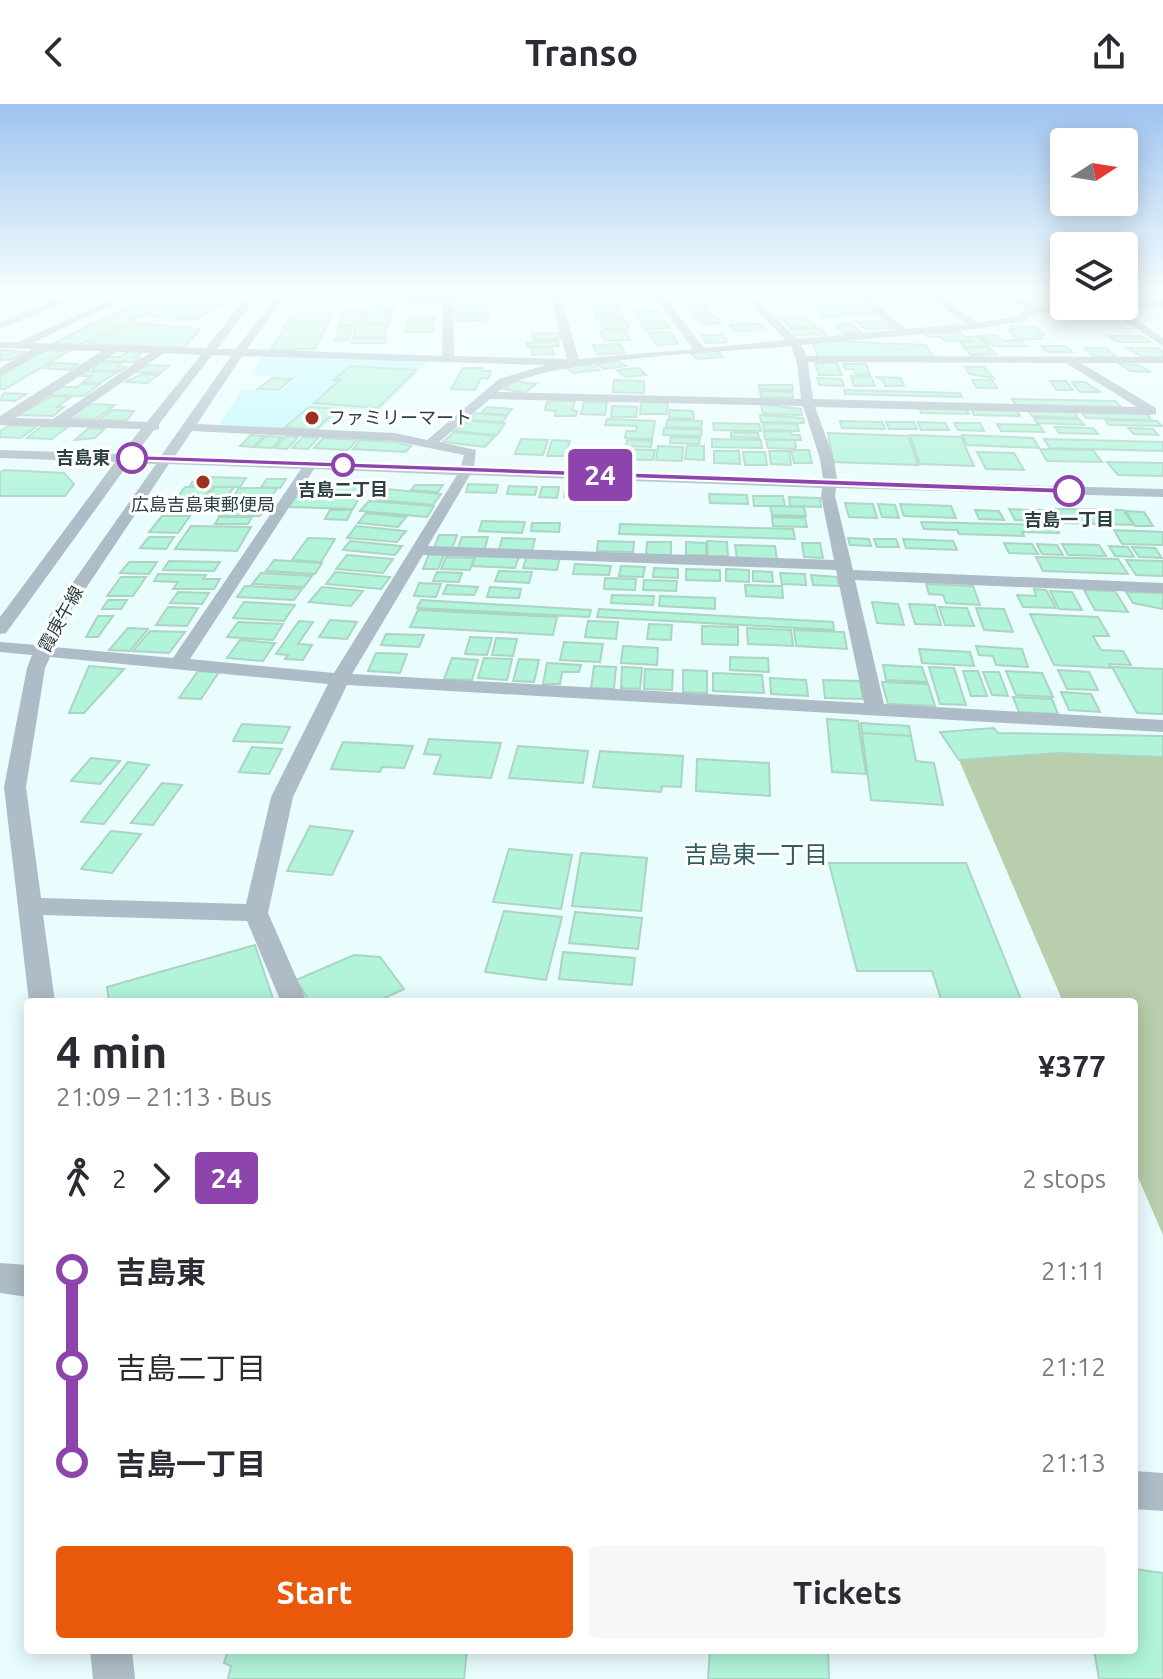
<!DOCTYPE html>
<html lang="en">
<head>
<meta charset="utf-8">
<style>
  body { margin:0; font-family:Ubuntu,"Noto Sans JP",sans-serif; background:#f7f7f7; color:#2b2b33; height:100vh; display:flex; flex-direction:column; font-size:30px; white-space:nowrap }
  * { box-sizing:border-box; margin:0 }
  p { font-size:26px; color:#7c7c81 }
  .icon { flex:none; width:44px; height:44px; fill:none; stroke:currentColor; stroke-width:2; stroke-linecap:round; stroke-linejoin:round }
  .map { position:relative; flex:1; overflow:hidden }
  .sheet { position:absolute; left:24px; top:894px; width:1114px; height:656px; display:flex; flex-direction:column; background:#fff; border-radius:8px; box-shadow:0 4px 20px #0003 }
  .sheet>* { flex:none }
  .badge { padding:0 16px; border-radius:6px; font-size:28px; line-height:52px }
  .needle { width:52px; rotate:78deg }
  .fabs { position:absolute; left:1050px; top:24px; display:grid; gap:16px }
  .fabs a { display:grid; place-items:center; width:88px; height:88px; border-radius:8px; background:#fff; box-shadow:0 4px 20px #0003; font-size:40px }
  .map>.badge { position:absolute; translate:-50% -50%; box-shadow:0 0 0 4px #fff }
  .legs { display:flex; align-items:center; gap:12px; height:88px; padding:0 32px; font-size:26px }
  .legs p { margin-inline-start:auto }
  .headline { display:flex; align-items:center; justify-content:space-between; height:136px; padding:0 32px }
  h1 { font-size:44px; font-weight:600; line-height:60px }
  .action { display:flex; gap:16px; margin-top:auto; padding:16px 32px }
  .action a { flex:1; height:92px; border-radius:8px; background:#ea580c; color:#fff; font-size:32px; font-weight:600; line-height:92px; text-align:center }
  .action a+a { background:#f7f7f7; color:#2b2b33 }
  ul { padding:0 32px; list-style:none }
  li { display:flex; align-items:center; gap:28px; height:96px; font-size:30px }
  li i { display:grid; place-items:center; width:12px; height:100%; margin:0 10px; background:currentColor }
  li i::after { content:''; width:20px; height:20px; margin:-10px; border:6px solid; border-radius:50%; background:#fff }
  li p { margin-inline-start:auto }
  li:first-child i { background:linear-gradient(#0000 50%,currentColor 0) }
  li:last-child i { background:linear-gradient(currentColor 50%,#0000 0) }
  header { display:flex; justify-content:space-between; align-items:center; height:104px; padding:0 32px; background:#fff; font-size:36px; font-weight:600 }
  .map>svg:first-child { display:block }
  .built { fill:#bff8fd }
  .green { fill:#b8ceac }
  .building { fill:#b1f4da; stroke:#abd4c3; stroke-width:2 }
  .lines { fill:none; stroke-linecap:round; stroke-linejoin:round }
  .minor { fill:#adbcc6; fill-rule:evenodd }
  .line-1 { fill:#8e44ad; stroke:#fff; stroke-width:2 }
  .poi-dot { fill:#9c3220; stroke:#fff; stroke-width:3 }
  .stop-1-dot { fill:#fff; stroke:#8e44ad; stroke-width:4 }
  .labels { text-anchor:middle; stroke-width:6; stroke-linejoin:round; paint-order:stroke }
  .far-poi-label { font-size:18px; fill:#2c3f41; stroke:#fff; text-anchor:start }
  .far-stop-label { font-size:18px; font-weight:bold; fill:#2c3f41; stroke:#fff }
  .far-street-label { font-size:18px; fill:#2c3f41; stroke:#fff }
  .neighbourhood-label { font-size:24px; fill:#305b5f; stroke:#fff }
</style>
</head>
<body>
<header><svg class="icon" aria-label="back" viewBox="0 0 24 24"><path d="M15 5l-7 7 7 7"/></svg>Transo<svg class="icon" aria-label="share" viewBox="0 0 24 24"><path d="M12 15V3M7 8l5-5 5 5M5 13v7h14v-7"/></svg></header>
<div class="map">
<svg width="1163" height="1575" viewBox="0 0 1163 1575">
  <rect width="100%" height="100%" fill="#eafdfe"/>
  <!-- built -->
  <path class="built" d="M264,250L430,256L379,307L343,304L318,327L218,322L242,285L280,288L296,275L251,271Z"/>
  <!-- green -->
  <path class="green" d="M1059,649L1163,653V1131L1134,1064V898H1063L959,656Z"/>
  <!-- building -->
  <path class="building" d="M152,191H229L214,200H223L194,216L142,211L79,241L54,239Z
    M825,191H856L876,209L844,210Z
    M614,192L617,199L592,200L588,193Z
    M1157,192L1163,197L1136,199L1126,194Z
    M825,193L845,212L825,213L807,194Z
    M482,196L485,203L458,204L455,197Z
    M378,197H395L393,207L376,208Z
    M408,197H438V200L431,202H407Z
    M616,200L620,207L595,208L592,201Z
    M705,202L711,210L693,211L686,203Z
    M487,204L488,209L455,210L454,205Z
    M362,207L358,221H339L344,208Z
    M658,207L669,224L645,225L634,208Z
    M365,208H392L389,220L361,221Z
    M620,208L624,215L598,216L595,209Z
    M292,211H332L315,245L271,246Z
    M488,211V216L456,218V212Z
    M714,211L721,219L705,220L691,212Z
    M434,213L433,228H405L408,214Z
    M806,213L816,223L792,224L782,214Z
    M625,216L629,224L604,225L600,217Z
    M885,217L893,224L865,225L858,218Z
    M131,219L200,225L184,244L88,240Z
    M761,220L764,224H755L757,226L734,227L730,221Z
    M851,220L861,229L845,230L836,221Z
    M353,221L348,236L335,237L340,222Z
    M356,221H387L384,233L353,234Z
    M1011,222L1036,223L1044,231H1039L1042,235H1017L1009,226H1015Z
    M819,224L825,230L796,231L791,225Z
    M625,226L631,236L605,237L600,227Z
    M671,228L678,240L656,241L649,229Z
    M923,228H960L970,237H945L941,233H928Z
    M559,229L561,235L534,236L531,230Z
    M701,231H722L728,238L706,239Z
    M996,231L1003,237L1020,236L1027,242H994L980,232Z
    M978,232L989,242L965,243L960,238H974L968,233Z
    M1109,232H1142L1150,238H1116Z
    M353,234H386L385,239H351Z
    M557,237L559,242L528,243L527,239Z
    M834,237L926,241L935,256L818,254L813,239Z
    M620,240L625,249L597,250L593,241Z
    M1041,242H1065L1072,248H1047Z
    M551,243L554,250L533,251L531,244Z
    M988,243L996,250L971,251L964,244Z
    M1085,244H1106L1116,253H1095Z
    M1127,244H1158L1163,248V253H1143Z
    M46,246L69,247L5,285H0V272Z
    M0,247L1,246L25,248L10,256H0Z
    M129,247H144L135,254H141L136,258L101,257L107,253H120Z
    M717,247L723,253L697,255L691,249Z
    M618,257L626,262L604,265L596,260Z
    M99,258L122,259L118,262L126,263L121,267L92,266Z
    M54,259L78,260L70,266L45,264Z
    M815,259H837L842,271H819Z
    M590,260L599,266L574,269L565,263Z
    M843,260H866L870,271L855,270L853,265H845Z
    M1119,260L1139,261L1151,268L1130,267Z
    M147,261L169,262L160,269L137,268Z
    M350,262L416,266L378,304L314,299L340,276H334Z
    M965,263H984L994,274L969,270Z
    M463,264H483L481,267H491L488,275L481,274L475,286L451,285Z
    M639,264L646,271L625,273L617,266Z
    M88,267L118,268L99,279L83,278L91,272H81Z
    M142,270L158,271L147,279L125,278Z
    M851,272L871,273L875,282H854Z
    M875,273L901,274L904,282H885L883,276Z
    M272,274L292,275L278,286L258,285Z
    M817,274L841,275L844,282L819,281Z
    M614,276L644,277V289L613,288Z
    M972,276H992L997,284H977Z
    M514,277L536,280L525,289L504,285Z
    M1050,277H1066L1073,286H1057Z
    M1072,278H1085L1100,288H1080Z
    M82,280H100L84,292L49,291L60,283H77Z
    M759,281H792L793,286L759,285Z
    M844,286L960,289L962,293L845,290Z
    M760,287L792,288L793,294L761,293Z
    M4,289L26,290L15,297L0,296Z
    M52,292L71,293L57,303H64L53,312L17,311Z
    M1012,295L1115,297L1121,303L1016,301Z
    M557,297H575L572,306L577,307L576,312H555L556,307L545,306L547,298Z
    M584,298H607L605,311L581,310Z
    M641,298L668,299L667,310H640Z
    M96,300L115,301L95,315L69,314L86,302Z
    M761,300L801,305L802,311L763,310Z
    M612,302L637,303L636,313H611Z
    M309,303L338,305L316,326L285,323Z
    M487,303L512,305L507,311L481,309Z
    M919,303L966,304L969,310L921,309Z
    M971,304L1016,305L1020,312L974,311Z
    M112,306L134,307L127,316H98Z
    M670,306L693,307L694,315L669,314Z
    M1028,306L1074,307L1078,314L1032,312Z
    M1081,308L1146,309L1152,316L1086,314Z
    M475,309L507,312L502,318L470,316Z
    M760,311L803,314L804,319L761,318Z
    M1034,314L1079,315L1084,321L1037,319Z
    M607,315L655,317L652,335L625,334L626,327H636L637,322L605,321Z
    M667,316L702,317L701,324L666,323Z
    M1105,316L1157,317L1162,322L1109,321Z
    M469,317L505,319L497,331L454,327Z
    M840,317L882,318L885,325L842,324Z
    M886,318H914L917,325H889Z
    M918,318L945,319L949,326H921Z
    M713,319L759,320L761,327L714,326Z
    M763,319L797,320L799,327L764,326Z
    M954,319H980L984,327L958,326Z
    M997,320L1039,321L1044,328L1001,327Z
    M10,321L37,322L21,334L0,333V327Z
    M42,322L68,323L52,335L27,334Z
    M1055,323L1093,324L1098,330L1059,329Z
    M89,324L104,325L95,334L75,336Z
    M664,324L702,326L701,332L663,331Z
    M1128,324L1153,325L1158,331L1134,330Z
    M764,327L791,328L792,331H800L801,336L765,335Z
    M454,328L495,332L485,343L443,338Z
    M731,328L758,329L759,334L731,333Z
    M828,329L908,332L918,361L833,358Z
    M251,331L264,332L253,343L240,342Z
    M910,331L961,333L974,362L920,360Z
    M962,331L1033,334L1039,344L967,341Z
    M266,332L282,333L272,344L255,343Z
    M286,332L298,333L287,345L275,344Z
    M303,333L318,334L308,345L292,344Z
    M671,333L700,334L699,340L670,339Z
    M323,334L357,336L348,346L314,344Z
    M521,335L548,336L543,351L515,350Z
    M712,335L761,336L762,344L712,343Z
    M1044,335L1163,338V347L1050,344Z
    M360,336L396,338L411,342L406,348L353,345Z
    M552,336L570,337L565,352H547Z
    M627,336L652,337L651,343L626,342Z
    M766,336H795L796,345L768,344Z
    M687,341L704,342V356L685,355Z
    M658,342L683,343L682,357L656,356Z
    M622,345L655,346L653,356L620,355Z
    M1040,345L1093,346L1102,358L1047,357Z
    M791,346H809L812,359H794Z
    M714,347H739L740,360L714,359Z
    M769,347H789L791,361L771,360Z
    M743,348H765L767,361H745Z
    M977,348L1014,349L1024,366L986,365Z
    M1107,358L1163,359V372L1118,371Z
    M4,366L64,369L74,380L65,392H0V369Z
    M207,373L246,374L240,383L190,382L192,378Z
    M267,375H286L280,384L261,383Z
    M305,379L366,381L353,405L289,403Z
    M468,380L498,381L496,389L466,388Z
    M415,381H443L438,388L411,386Z
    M509,382L537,383L535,391L507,390Z
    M185,383H212L193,409L166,408Z
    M215,383H234L228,391H209Z
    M542,383H559L557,394L539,393Z
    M239,384H277L272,392H234Z
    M565,384H595L594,394L564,393Z
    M386,385L441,390L433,401L377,396Z
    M601,386H632L631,395L600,394Z
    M709,390L747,391L748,400L710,399Z
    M753,392H783L785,402H754Z
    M789,393L820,394L821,403L790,402Z
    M231,394L258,395L255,399L268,400L260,412H219Z
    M369,397L434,402L427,413L360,407Z
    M845,399L873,400L877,414L849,413Z
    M878,400L895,401L899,414L882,413Z
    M900,400L951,402L956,414L904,412Z
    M770,402L804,403L806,412L772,411Z
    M1009,405L1028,406L1035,417L1015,416Z
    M1056,405L1123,406L1134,421L1065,419Z
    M330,406H352L347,416L325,415Z
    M975,406L999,407L1004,416L979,415Z
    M1032,406H1052L1058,417H1038Z
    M1126,407L1144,408L1153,422H1135Z
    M366,409L406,413L398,423L358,419Z
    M162,412H190L178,429L149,428Z
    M219,413H252L248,420H215Z
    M772,413L805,414L807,423L773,422Z
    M482,417L525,418L522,429L479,427Z
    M921,418L1054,421L1059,429L1022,428L1024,432L959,430L957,426L924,425Z
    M532,419H560L559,428L531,427Z
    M620,420L793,425L795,435L619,430Z
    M191,422L251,423L237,447L175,445Z
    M356,422L406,427L397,438L347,434Z
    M1114,426L1163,428V441L1122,440Z
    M439,431H457L452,445L434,444Z
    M149,433H174L166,445L140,444Z
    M462,433H488L484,447L457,446Z
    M308,434L335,435L321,458L292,456Z
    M502,434L535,435L532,447L499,446Z
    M848,434L869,435L871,442L850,441Z
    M874,435H896L899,443H877Z
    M903,435L953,437L957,446L906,444Z
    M350,437L402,442L395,451L343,446Z
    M598,437L634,438L633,448L597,447Z
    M707,437L727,438L728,452H708Z
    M647,438H671V451H646Z
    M686,438L706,439V451H686Z
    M802,439H820L823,454L804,453Z
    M1004,439L1032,440L1038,450L1009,449Z
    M1037,440L1057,441L1063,451L1042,450Z
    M1062,440L1099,441L1106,452L1068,451Z
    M735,441L775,442L777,456L737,455Z
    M1109,442L1128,443L1134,453L1115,452Z
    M1132,443L1155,444L1162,454L1139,453Z
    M429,450L444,451L438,465H423Z
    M347,451L393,455L383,469L336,465Z
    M476,451L519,453L515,464L472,462Z
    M527,452L560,453L557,466L523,464Z
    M446,453L474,454L470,466L441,465Z
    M1036,453L1118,455L1128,470L1043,467Z
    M274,456L322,459L315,470L266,467Z
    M1126,456L1163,457V472L1136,471Z
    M169,457L220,458L214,467L163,466Z
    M129,458H157L149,470L120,469Z
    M575,460L611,462L609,471L573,470Z
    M621,462L645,463L643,473L619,472Z
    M654,464L678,465V474L653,473Z
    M686,465L720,466V477L686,476Z
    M726,465L749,466V478L726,477Z
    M499,467L532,468L529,479L495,477Z
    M753,467L772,468L773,478L753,477Z
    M335,468L390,473L381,485L326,480Z
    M437,468L462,469L459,478L433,477Z
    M261,469L312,472L304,483L252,480Z
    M780,469L805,470L806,481L782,480Z
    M158,470L206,471L203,475H220L214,485H173L178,478L154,477Z
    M811,471L837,473L839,482L813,481Z
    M121,473H146L133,492H107Z
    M605,474L636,475L635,486L604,485Z
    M644,476L677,477L676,487L643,486Z
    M419,479L441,480L436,493L414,492Z
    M926,480L973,482L980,501L946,499L943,491L929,490Z
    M447,481L478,483L474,491L443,490Z
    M745,481L782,482L783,494L746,492Z
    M245,482L302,485L294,496L237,493Z
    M322,483L363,487L351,502L309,498Z
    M490,483L521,485L519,494L487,493Z
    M1034,485L1046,486L1056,504L1023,503L1017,491L1036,492Z
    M1084,486L1115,487L1128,508L1095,506Z
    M1050,487L1072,488L1082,506L1059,505Z
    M178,488L209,489L202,500L170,499Z
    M1126,488L1163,489V505L1133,499Z
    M612,491L654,492L653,501L611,499Z
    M660,492L715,494V505L659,502Z
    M108,496H127L121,505H102Z
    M421,496L591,506L589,513L417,504Z
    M244,498L295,501L284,517L233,514Z
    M872,498L898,500L904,521L877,519Z
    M909,500L935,501L941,521L915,520Z
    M168,503L198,504L187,522L156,521Z
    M939,503L967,504L974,522L945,521Z
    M976,504L1004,505L1013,528L984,526Z
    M599,505L833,518L834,526L597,513Z
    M418,506L557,513L553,531L410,523Z
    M1030,510L1098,513L1109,532H1093L1101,546L1123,547L1131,561L1109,560L1111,564L1054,561Z
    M98,512H113L98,533H86Z
    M330,516L357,518L347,535L319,533Z
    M299,517L313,518L298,540L312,541L303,556L285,555L288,551L276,550Z
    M588,517L618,518L616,535L585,533Z
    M238,518L283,520L273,536L227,533Z
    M649,520L672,521L671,536L647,535Z
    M702,522L738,523V541L702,540Z
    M128,524L148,525L130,547L109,546Z
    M747,524L791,526L793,542L748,540Z
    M794,526L844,528L847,545L796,542Z
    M150,527L185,528L169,549L133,547Z
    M386,530L424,531L419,543L381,541Z
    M470,533L492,534L487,551L465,550Z
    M496,534L517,535L513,552L492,551Z
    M240,536L275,539L263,557L227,554Z
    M564,538L603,540L600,558L560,556Z
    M623,542L658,544L657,561L621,559Z
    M976,542L1022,545L1028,563L996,561L993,552L979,551Z
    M919,545L970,548L974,562L922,559Z
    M376,549L407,550L400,569L368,567Z
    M730,553L768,554L769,568L730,566Z
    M452,554L478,556L472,576L444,575Z
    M484,554L512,555L507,576L478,574Z
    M519,555L539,556L534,578L513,577Z
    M547,559L581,561L579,568H562L560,580H543Z
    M883,561L922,563L927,578L886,576Z
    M89,562L124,565L84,609H69Z
    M594,562L616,563L614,585L591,584Z
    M622,563L642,564L640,585L621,584Z
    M929,563L954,564L966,601L940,600Z
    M1112,563L1163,565V610L1137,609Z
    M645,565L673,566L672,586L644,585Z
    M683,566L707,567V589L683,588Z
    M1058,566L1089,568L1098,586L1067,585Z
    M198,567L219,568L201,595L179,594Z
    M963,567H978L987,592H971Z
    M1006,567L1042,569L1053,593L1016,591Z
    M983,568H999L1008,592L992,591Z
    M713,569L762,571L764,589L713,587Z
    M770,574L806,576L808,592L771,590Z
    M823,576L860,577L863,595L825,594Z
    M882,578L928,580L935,602L888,600Z
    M1061,588L1091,590L1100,608L1069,606Z
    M1013,593L1052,595L1058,610L1019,608Z
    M827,615L858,617L866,670L832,668Z
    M861,619L909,622L911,632L862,629Z
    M242,620L290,623L282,639L233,637Z
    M994,624L998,629L1163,632V653L1059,649L959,656L940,628Z
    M862,629L911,632L916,657L934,659L943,701L871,696Z
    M429,635L501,639L491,674L434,670L441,651L424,650Z
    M343,638L413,642L404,664L382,663L380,668L331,665Z
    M518,642L588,647L583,679L509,674Z
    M252,643L282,645L269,670L239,668Z
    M600,647L683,652L681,683L662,682L661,688L593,683Z
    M91,654L120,657L100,680L71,677Z
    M697,655L769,659L770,692L696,687Z
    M128,658L149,661L104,720L81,718Z
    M162,679L182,681L153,721L131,719Z
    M310,722L353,727L332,771L287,767Z
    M111,727L141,730L112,769L81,765Z
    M509,745L572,751L561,805L493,798Z
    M581,749L647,754L641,807L572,802Z
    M829,759H966L1022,898H942L932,867H857Z
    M504,807L562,813L546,876L485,868Z
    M575,808L642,814L638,845L569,839Z
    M255,841L274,898H109L107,883Z
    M563,848L635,854L632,881L559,875Z
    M354,851L380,853L404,885L376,898H310L296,876Z
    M1134,1465L1163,1469V1575H1099L1094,1546H1134Z
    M228,1546H467L464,1575H228L231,1562L224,1559Z
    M710,1546H828L829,1575H708Z"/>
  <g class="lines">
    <!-- minor -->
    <path class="minor" d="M69,191H81L0,225V218Z
      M120,191H132L33,239L206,244L248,191H258L217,245H236L277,191H579L561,194L579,255L693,245L653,191H663L704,244L786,236L742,191H752L797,235L895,226L856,191H866L906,225L965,220L928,191H939L977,219L1017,212L1027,206L1005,191H1016L1036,203L1124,202V199L1163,197V203L1120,205L1163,234V242L1108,206L1036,209L1024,217L975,225L801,241L807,252L1163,253V259H1081L1156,304V310L1152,311L815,303L834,355L837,376L1163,385V393L836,384L835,392L853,466L1163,479V489L855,476L884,600L1163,616V628L347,581L293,693L268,809L307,898H281L247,817L43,811L55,898H29L4,683L27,564L32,551L0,548V538L37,541L50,511L156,360L129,359L6,529L0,530V513L115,358L0,354V346L121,350L141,325L0,321V312L102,247L47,246L0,272V264L32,245L0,244V238H19ZM286,191L443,197L442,252L247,245ZM551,194L567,255L454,252L453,197ZM791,242L797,259L801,295L498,288C536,254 732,248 791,242ZM116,248L150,249L53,315L15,314ZM164,249L201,251L147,318L69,315ZM212,251L231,252L161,352L135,351L154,326L159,325V320ZM242,252L546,261L499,275L427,336L395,329L197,320ZM808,258L1066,259L1137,303L813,295ZM490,295L803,302L820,355L823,375L474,363L476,346L439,338ZM192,327L395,337L464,351L461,362L175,352ZM169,360L301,365L173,554L54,543L68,511ZM314,365L457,371L334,569L190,555ZM470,371L822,384L821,392L834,456L428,442ZM423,451L836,466L864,599L352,570ZM50,553L328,580L271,693L246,800L41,794L26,683L45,564Z
      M0,1159L28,1161V1193L0,1189Z
      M1134,1367L1163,1369V1407L1134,1405Z
      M90,1546H132L135,1575H93Z"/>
  </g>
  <!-- sky -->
  <linearGradient id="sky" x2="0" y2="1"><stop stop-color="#9fc4f0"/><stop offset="0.46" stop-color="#f6feff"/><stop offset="1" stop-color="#f6feff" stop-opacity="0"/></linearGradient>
  <rect width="1163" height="411" fill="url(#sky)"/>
  <!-- line-1 -->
  <path class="line-1" d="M132,351L1069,384L1074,387L1069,390L128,356Z"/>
  <!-- markers -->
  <g class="poi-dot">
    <circle cx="312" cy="314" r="8"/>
    <circle cx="203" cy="378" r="8"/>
  </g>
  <g class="stop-1-dot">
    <circle cx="132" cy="354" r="14"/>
    <circle cx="343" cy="361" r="10"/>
    <circle cx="1069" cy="387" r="14"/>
  </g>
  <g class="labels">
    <!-- far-poi labels -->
    <g class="far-poi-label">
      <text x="328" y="320">ファミリーマート</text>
      <text x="203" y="407" text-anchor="middle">広島吉島東郵便局</text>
    </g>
    <!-- far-stop labels -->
    <g class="far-stop-label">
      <text x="110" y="360" text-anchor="end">吉島東</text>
      <text x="343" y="392">吉島二丁目</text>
      <text x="1069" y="422">吉島一丁目</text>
    </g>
    <!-- far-street labels -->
    <g class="far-street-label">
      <text transform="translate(61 515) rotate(-61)" y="6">霞庚午線</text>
    </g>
    <!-- neighbourhood labels -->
    <g class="neighbourhood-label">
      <text x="756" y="759">吉島東一丁目</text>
    </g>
  </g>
</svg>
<div class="fabs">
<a><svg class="needle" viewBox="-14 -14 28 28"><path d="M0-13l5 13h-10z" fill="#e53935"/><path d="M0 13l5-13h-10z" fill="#7c7c81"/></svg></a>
<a><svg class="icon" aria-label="layers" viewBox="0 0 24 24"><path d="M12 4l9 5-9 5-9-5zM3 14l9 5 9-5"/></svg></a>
</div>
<b class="badge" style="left:600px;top:371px;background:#8e44ad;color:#fff">24</b>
<section class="sheet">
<div class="headline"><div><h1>4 min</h1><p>21:09 – 21:13 · Bus</p></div><b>¥377</b></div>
<div class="legs"><svg class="icon" aria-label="walk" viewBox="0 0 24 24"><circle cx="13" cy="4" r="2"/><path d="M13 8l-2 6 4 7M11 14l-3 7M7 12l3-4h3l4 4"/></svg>2<svg class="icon" aria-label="forward" viewBox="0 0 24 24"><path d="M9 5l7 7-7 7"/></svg><b class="badge" style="background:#8e44ad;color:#fff">24</b><p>2 stops</p></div>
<ul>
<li><i style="color:#8e44ad"></i><b>吉島東</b><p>21:11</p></li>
<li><i style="color:#8e44ad"></i><span>吉島二丁目</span><p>21:12</p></li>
<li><i style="color:#8e44ad"></i><b>吉島一丁目</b><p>21:13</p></li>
</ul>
<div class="action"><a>Start</a><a>Tickets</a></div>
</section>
</div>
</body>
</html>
